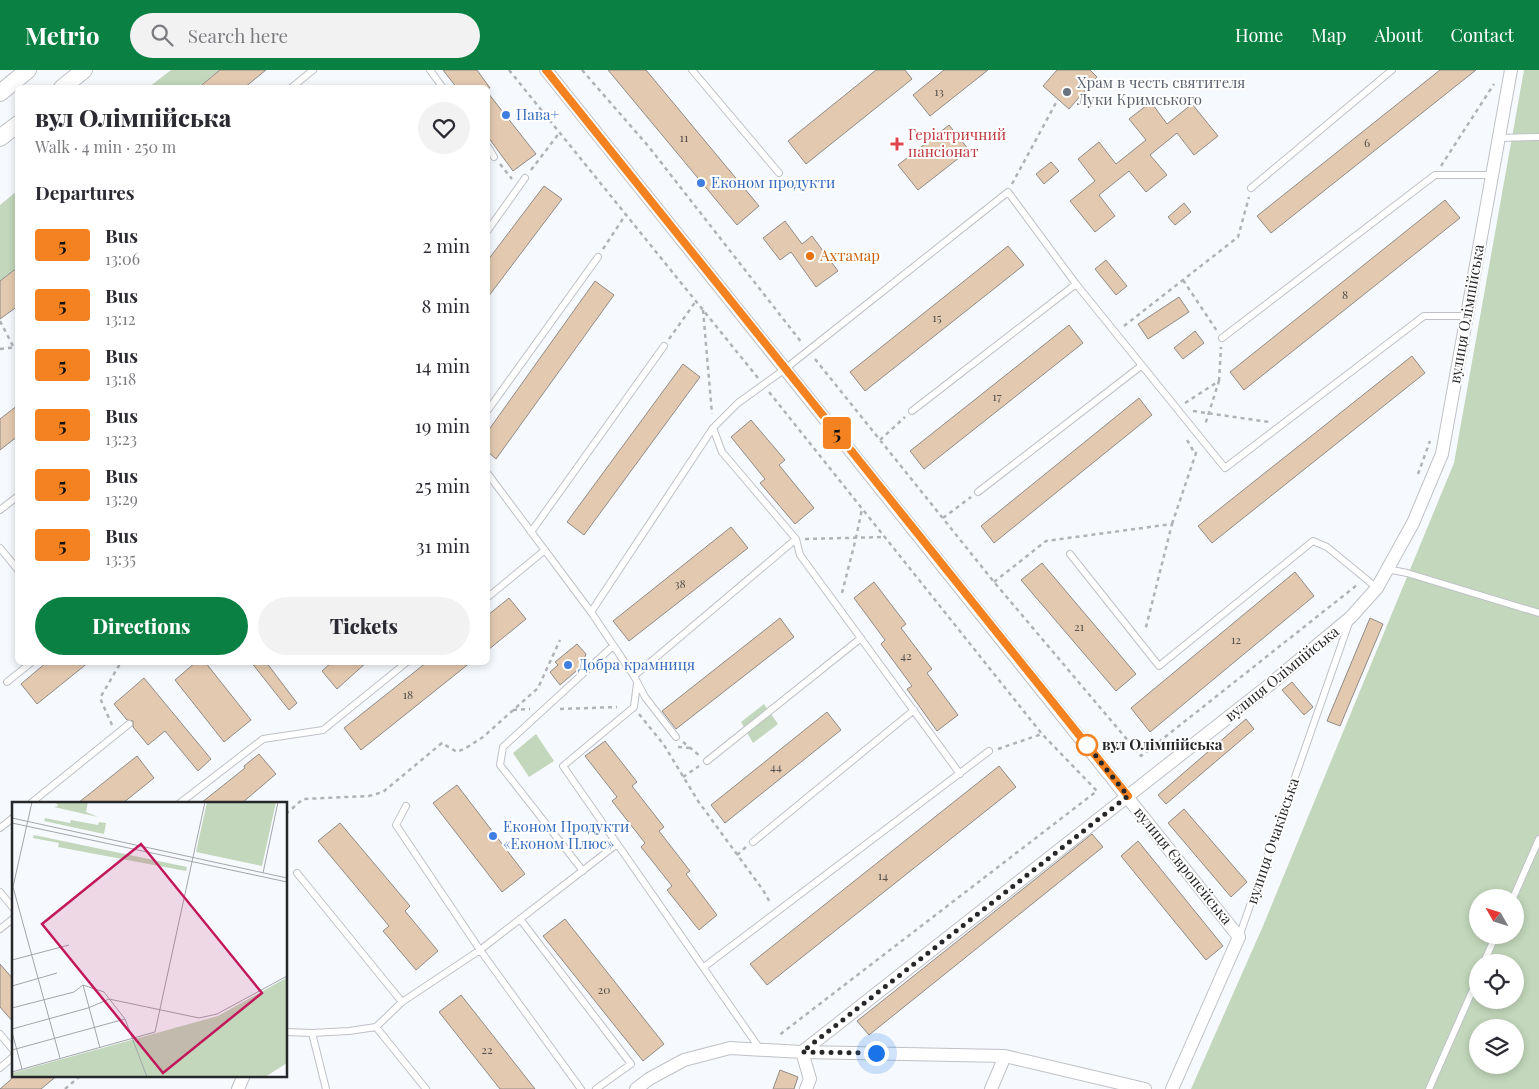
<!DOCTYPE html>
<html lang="en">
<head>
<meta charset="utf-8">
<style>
  body { margin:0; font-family:"Playfair Display",serif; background:#f2f2f3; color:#2b2b33; height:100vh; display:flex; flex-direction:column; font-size:19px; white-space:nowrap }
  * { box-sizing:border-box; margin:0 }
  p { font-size:16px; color:#7c7c81 }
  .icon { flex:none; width:28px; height:28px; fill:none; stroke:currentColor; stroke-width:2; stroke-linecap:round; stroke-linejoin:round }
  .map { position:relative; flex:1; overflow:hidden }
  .drawer { position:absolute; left:15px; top:15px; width:475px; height:580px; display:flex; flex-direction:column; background:#fff; border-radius:8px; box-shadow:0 2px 8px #0003 }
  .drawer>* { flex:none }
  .badge { padding:0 10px; border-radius:4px; font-size:18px; line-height:32px }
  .needle { width:32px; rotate:309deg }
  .fabs { position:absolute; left:1469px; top:819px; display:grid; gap:10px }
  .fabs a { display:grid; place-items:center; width:55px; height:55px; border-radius:50%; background:#fff; box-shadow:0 2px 8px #0003; font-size:25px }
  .you { position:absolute; width:25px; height:25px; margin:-12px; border:4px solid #fff; border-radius:50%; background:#1a73e8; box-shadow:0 0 0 8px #1a73e833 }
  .map>.badge { position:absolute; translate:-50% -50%; box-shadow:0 0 0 2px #fff }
  h2 { padding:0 20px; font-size:19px; line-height:45px }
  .round { display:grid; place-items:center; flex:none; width:52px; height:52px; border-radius:26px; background:#f2f2f3 }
  .head { display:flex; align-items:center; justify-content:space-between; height:85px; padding:0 20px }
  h1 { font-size:24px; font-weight:800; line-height:38px }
  .button { display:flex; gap:10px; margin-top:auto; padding:10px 20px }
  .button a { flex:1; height:58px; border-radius:30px; background:#0b8043; color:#fff; font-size:20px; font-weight:800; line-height:58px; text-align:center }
  .button a+a { background:#f2f2f3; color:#2b2b33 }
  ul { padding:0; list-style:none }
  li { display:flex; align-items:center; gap:15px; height:60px; padding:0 20px }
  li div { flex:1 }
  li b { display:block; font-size:19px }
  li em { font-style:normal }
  li .badge { min-width:55px; font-weight:700; text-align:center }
  header { display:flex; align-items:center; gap:30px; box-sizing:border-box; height:70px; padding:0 25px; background:#0b8043; color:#fff }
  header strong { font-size:24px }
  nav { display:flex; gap:28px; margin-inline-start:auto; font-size:18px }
  .search { width:350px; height:45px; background:#f2f2f3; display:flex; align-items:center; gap:12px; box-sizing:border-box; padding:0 18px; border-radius:28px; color:#7c7c81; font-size:19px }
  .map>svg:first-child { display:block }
  .green { fill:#c2d7bb; fill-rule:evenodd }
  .building { fill:#e3c9af; stroke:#8f8b87 }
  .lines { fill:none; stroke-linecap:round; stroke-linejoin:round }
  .service-casing { stroke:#bfc1c6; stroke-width:8 }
  .minor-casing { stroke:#bfc1c6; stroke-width:14 }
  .tertiary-casing { stroke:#bfc1c6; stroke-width:18 }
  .path { stroke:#b0b2b6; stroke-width:2.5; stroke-dasharray:4 4; stroke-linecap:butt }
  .service { stroke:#fff; stroke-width:6 }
  .minor { stroke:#fff; stroke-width:12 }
  .tertiary { stroke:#fff; stroke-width:16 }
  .line-casing { stroke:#fff; stroke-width:11 }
  .line { stroke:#f58220; stroke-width:8 }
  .walk { stroke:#262729; stroke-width:5; stroke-dasharray:0 9 }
  .worship-dot { fill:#6b7280; stroke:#fff; stroke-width:2 }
  .shop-dot { fill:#3f7fe0; stroke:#fff; stroke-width:2 }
  .health-dot { fill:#e0444e; stroke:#fff; stroke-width:2 }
  .food-dot { fill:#e8710a; stroke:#fff; stroke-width:2 }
  .stop-dot { fill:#fff; stroke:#f58220; stroke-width:2.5 }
  .labels { text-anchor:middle; stroke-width:4; stroke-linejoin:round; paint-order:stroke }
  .number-label { font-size:12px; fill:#55504a }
  .worship-label { font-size:15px; fill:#5b616d; stroke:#fff; text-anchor:start }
  .shop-label { font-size:15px; fill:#366cbe; stroke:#fff; text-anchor:start }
  .health-label { font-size:15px; fill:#be3a42; stroke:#fff; text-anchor:start }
  .food-label { font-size:15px; fill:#c56008; stroke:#fff; text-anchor:start }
  .street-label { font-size:15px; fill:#262729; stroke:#fff }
  .stop-label { font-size:15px; font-weight:bold; fill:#262729; stroke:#fff; text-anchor:start }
  .inset-road { fill:none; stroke:#a3a5a9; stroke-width:1 }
  .view { fill:#c2185b; fill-opacity:0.15; stroke:#c2185b; stroke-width:2.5 }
  .inset-edge { fill:none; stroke:#262729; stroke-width:2.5 }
</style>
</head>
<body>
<header>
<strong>Metrio</strong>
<div class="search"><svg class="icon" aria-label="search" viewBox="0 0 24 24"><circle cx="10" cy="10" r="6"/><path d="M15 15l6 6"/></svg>Search here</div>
<nav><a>Home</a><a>Map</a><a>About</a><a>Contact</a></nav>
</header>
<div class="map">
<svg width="1539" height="1019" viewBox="0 0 1539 1019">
  <rect width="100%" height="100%" fill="#f6f9fe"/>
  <!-- green -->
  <path class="green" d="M171,0H220L198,17H149Z
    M1524,0H1539V1019H1191L1263,856L1454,393ZM1478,828H1515V865H1478ZM1478,892H1515V930H1478ZM1478,958H1515V995H1478Z
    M17,121V197L0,211V135Z
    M764,634L778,654L753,673L741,652Z
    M536,664L554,691L529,707L513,683Z"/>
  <!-- building -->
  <path class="building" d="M220,0H266L244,18H198Z
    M443,0H477L490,18H457Z
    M608,0H646L759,136L737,155Z
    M876,0H905L912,9L806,94L788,71Z
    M944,0H988L930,46L913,25Z
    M1057,0H1090L1097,7L1069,39L1043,16Z
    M1440,0H1476L1271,163L1257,146Z
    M488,23L536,84L513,101L488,67Z
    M1151,32L1167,54L1192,34L1218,66L1194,85L1177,63L1150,85L1167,105L1146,122L1129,101L1099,125L1115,146L1095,162L1070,131L1095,111L1078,89L1099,72L1116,94L1146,70L1129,49Z
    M949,55L969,80L918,120L898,95Z
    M1051,92L1059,101L1044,114L1036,104Z
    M544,116L562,129L488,227V190Z
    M1445,130L1460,148L1244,320L1230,302Z
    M1184,133L1191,142L1175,155L1168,147Z
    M785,151L802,174L812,166L838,201L816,217L791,182L780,190L763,168Z
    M1008,176L1024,195L865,321L850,302Z
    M1106,190L1127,216L1116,225L1095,199Z
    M18,197V236L0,249V211Z
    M595,211L614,225L496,389L488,382V361Z
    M1179,227L1189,242L1148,269L1138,254Z
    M1069,255L1083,273L924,399L910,381Z
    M1195,261L1204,273L1183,289L1174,278Z
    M1412,286L1425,303L1212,473L1198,456Z
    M683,294L700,307L584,465L567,452Z
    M1139,328L1152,345L994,473L981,456Z
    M18,335V366L0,380V349Z
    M751,350L785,390L779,395L814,438L795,454L760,413L765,409L731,367Z
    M731,457L748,478L629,571L613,551Z
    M1042,493L1136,604L1116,621L1021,510Z
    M1295,502L1314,526L1150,662L1131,638Z
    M874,512L906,554L901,558L932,599L927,603L958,645L937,661L907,619L912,616L881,574L885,570L854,528Z
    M509,528L526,549L488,580V545Z
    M780,548L794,567L676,659L662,641Z
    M1370,548L1383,554L1340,656L1327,651Z
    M577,574L586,584L581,597L560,615L550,602L558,595L555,592Z
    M47,592H89L37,634L21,614Z
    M196,592H205L251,650L224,672L175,610Z
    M251,592H266L297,633L289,640Z
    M332,592H367L337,619L322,601Z
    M427,592H471L361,680L344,658Z
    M144,608L211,689L198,701L165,661L148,675L133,657V651L127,650L114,634Z
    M1292,612L1313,637L1304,645L1282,620Z
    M827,642L841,660L725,753L711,735Z
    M1246,649L1254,659L1166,734L1158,725Z
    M605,671L637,712L632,716L664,757L659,761L690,801L686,804L717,845L699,860L667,820L672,816L641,777L645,773L612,731L617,727L585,686Z
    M259,684L276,704L242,733H201L245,698L244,696Z
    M137,686L154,708L123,733H78Z
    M999,696L1016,717L767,915L750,894Z
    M457,715L525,804L502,822L433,733Z
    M1184,739L1247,812L1231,827L1168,753Z
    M340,753L410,836L405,841L438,881L416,900L383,861L389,856L318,771Z
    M1092,764L1103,777L869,965L857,951Z
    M1138,771L1223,876L1206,890L1121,786Z
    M565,849L664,974L643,991L543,866Z
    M0,894L14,910V953L0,937Z
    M461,925L535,1019H500L439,942Z
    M780,1000L798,1007L794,1019H773Z
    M16,1005H58L41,1019H0Z"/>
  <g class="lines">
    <!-- service casing -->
    <g class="service-casing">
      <path id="service" d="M430,0L443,18
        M692,0L779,103
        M291,18L313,0
        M1498,68L1539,67
        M488,77L494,87
        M1251,118L1392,0
        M488,160L525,108
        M1222,268L1435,105H1492
        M488,340L598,187
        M912,341L1076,214
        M713,358L722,382L796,469L800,485L960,704
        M488,404L591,542L634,606L645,627L676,667
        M978,422L1141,296
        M0,440L18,426
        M531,462L664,276
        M0,478L18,500
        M1070,484L1159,596L1313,471L1327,477L1377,518
        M1387,499L1407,503L1539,543
        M488,527L545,480
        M591,542L713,358L738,333L785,299L1008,122L1076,214L1225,398L1424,246H1467
        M634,606L796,469
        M7,612L32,592
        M637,613L634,637L563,696L760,979
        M707,691L861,568
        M31,733L129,654
        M180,733L263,669L323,660L407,592
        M406,736L396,755L480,880L581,1019
        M0,758L14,747
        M753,772L914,640
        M583,801L500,695L503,677L613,576
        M297,803L402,932
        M0,822L14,839
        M1513,828L1539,769
        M520,849L631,994L596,1019
        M0,859L14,848
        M1239,867L1350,550
        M1484,892L1496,865
        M704,897L989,681
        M376,957L426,1019
        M286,962L312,963L349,961L376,957L402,932L480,880L617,774
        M312,963L326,1019
        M0,964L14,981
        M0,998L14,986
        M1429,1019L1478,908"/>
    </g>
    <!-- minor casing -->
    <g class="minor-casing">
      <path id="minor" d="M546,0L1239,867L1172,1019
        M802,982L1268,616L1351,547L1377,518L1413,453L1442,384L1511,0
        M802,982L810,1009L806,1019
        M238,1019L244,1005
        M636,1019L649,1009L684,990L730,978L802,982L1005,986L1145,1019
        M991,1019L1005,986"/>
    </g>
    <!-- tertiary casing -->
    <g class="tertiary-casing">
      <path id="tertiary" d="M62,18L84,0
        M0,23L28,0
        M0,68L18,54"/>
    </g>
    <!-- path -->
    <path class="path" d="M509,0L758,308
      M582,0L649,77L802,273
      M500,94L512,109
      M1441,96L1494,14
      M531,100L560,62
      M1012,114L1058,29
      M603,179L626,144
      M1183,210L1217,261
      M703,240L712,344
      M0,251L14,278
      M1124,256L1238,167L1249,127
      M669,269L696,231
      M0,279L18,277
      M815,289L994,512L1141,686L1357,515
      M1219,311L1221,277
      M769,322L1042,664L1097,721L778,966
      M1185,333L1219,311L1205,355
      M1193,341L1269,352
      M880,370L905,347
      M1187,370L1195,384
      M1418,404L1430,371
      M943,448L971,427
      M1172,454L1197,380
      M805,469L884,467
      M994,512L1046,471L1172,454L1145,561
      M842,523L856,468L862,439
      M560,639L617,637
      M513,640L530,639
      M639,644L664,675L698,731L763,820L771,834
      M112,655L100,628L121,592
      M683,672L700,686
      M678,677L690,678
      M998,679L1042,664
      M683,707L699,696
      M286,744L303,729L369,726L383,722L442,673L457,682L466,678L483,667L538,618L560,570
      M737,785L746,777
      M65,1019L81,1005"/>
    <!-- service -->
    <use href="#service" class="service"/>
    <!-- minor -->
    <use href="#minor" class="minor"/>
    <!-- tertiary -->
    <use href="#tertiary" class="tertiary"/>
  </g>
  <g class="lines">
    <!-- line casing -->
    <g class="line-casing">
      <path id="line" d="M546,0L1128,726"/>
    </g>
    <!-- line -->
    <use href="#line" class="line"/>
    <!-- walk -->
    <path class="walk" d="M876,983L802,982L1128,726L1087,675"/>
  </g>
  <!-- markers -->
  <circle class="worship-dot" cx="1067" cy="22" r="5"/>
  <g class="shop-dot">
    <circle cx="506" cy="45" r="5"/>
    <circle cx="701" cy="113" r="5"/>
    <circle cx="568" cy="595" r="5"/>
    <circle cx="493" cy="766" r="5"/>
  </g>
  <path class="health-dot" d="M894.5 66.5h5v5h5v5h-5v5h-5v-5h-5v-5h5z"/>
  <circle class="food-dot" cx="810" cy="186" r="5"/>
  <circle class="stop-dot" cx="1087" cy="675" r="10"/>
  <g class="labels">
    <!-- number labels -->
    <g class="number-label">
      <text x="939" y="26">13</text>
      <text x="684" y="72">11</text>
      <text x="1367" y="77">6</text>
      <text x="1345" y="229">8</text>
      <text x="937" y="252">15</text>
      <text x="997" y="331">17</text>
      <text x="680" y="518">38</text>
      <text x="1079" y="561">21</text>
      <text x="1236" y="574">12</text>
      <text x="906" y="590">42</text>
      <text x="408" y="629">18</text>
      <text x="776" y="701">44</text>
      <text x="883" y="810">14</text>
      <text x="604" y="924">20</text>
      <text x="487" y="984">22</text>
    </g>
    <!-- worship labels -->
    <g class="worship-label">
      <text x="1077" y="18">Храм в честь святителя<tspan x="1077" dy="17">Луки Кримського</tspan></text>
    </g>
    <!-- shop labels -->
    <g class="shop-label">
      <text x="516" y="50">Пава+</text>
      <text x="711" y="118">Економ продукти</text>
      <text x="578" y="600">Добра крамниця</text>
      <text x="503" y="762">Економ Продукти<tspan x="503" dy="17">«Економ Плюс»</tspan></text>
    </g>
    <!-- health labels -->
    <g class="health-label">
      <text x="908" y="70">Геріатричний<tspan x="908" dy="17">пансіонат</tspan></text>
    </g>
    <!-- food labels -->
    <g class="food-label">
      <text x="820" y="191">Ахтамар</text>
    </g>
    <!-- street labels -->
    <g class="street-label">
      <text transform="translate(1467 244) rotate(-80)" y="5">вулиця Олімпійська</text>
      <text transform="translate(1282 604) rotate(-39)" y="5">вулиця Олімпійська</text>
      <text transform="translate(1273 771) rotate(-71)" y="5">вулиця Очаківська</text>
      <text transform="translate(1183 796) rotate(51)" y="5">вулиця Європейська</text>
    </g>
    <!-- stop labels -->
    <g class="stop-label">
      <text x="1102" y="680">вул Олімпійська</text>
    </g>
  </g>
  <!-- overview -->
  <g transform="translate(12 732)">
    <rect width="275" height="275" fill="#f6f9fe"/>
    <path d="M44,0H76L74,10L86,15L42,5L46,4ZM195,0H264L250,64L184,50ZM33,16L58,21L59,18L86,23L87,20L94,21L92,32L32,19ZM22,33L175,65L174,69L46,45L47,41L21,36ZM274,176L275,261L253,275H0V271L206,214Z" fill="#c2d7bb"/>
    <path class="inset-road" d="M20,0L1,85L48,256M0,16L275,76M0,21L275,80M251,71L266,0M0,158L57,143M71,183L92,190L113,217L135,275M71,183L88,246M0,184L45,171M97,197L187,216L205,212L275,174M0,206L62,190L71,183M0,227L76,206L97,197M0,230L10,267M0,248L113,217M0,270L143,230L193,0"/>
    <path class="view" d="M129,42L250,191L151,271L30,122Z"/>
    <rect width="275" height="275" class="inset-edge"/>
  </g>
</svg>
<div class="fabs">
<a><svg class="needle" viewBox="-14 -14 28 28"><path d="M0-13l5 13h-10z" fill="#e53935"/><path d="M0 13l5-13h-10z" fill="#7c7c81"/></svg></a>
<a><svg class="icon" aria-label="locate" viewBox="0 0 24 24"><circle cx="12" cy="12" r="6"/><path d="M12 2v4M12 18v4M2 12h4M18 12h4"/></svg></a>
<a><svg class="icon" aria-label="layers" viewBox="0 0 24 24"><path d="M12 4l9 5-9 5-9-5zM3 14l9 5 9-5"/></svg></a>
</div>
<div class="you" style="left:876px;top:983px"></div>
<b class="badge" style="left:837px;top:363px;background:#f58220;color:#111">5</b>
<section class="drawer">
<div class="head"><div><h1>вул Олімпійська</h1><p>Walk · 4 min · 250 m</p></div><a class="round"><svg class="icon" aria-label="heart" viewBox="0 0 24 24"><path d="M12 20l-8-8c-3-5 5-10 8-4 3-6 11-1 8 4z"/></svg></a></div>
<h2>Departures</h2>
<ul>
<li><span class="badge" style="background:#f58220;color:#111">5</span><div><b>Bus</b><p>13:06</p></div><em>2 min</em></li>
<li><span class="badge" style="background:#f58220;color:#111">5</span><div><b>Bus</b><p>13:12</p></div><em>8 min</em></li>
<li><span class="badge" style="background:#f58220;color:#111">5</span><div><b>Bus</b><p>13:18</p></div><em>14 min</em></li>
<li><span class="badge" style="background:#f58220;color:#111">5</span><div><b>Bus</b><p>13:23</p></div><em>19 min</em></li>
<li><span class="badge" style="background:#f58220;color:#111">5</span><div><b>Bus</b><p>13:29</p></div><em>25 min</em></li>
<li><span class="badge" style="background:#f58220;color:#111">5</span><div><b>Bus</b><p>13:35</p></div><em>31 min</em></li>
</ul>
<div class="button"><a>Directions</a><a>Tickets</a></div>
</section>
</div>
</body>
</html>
